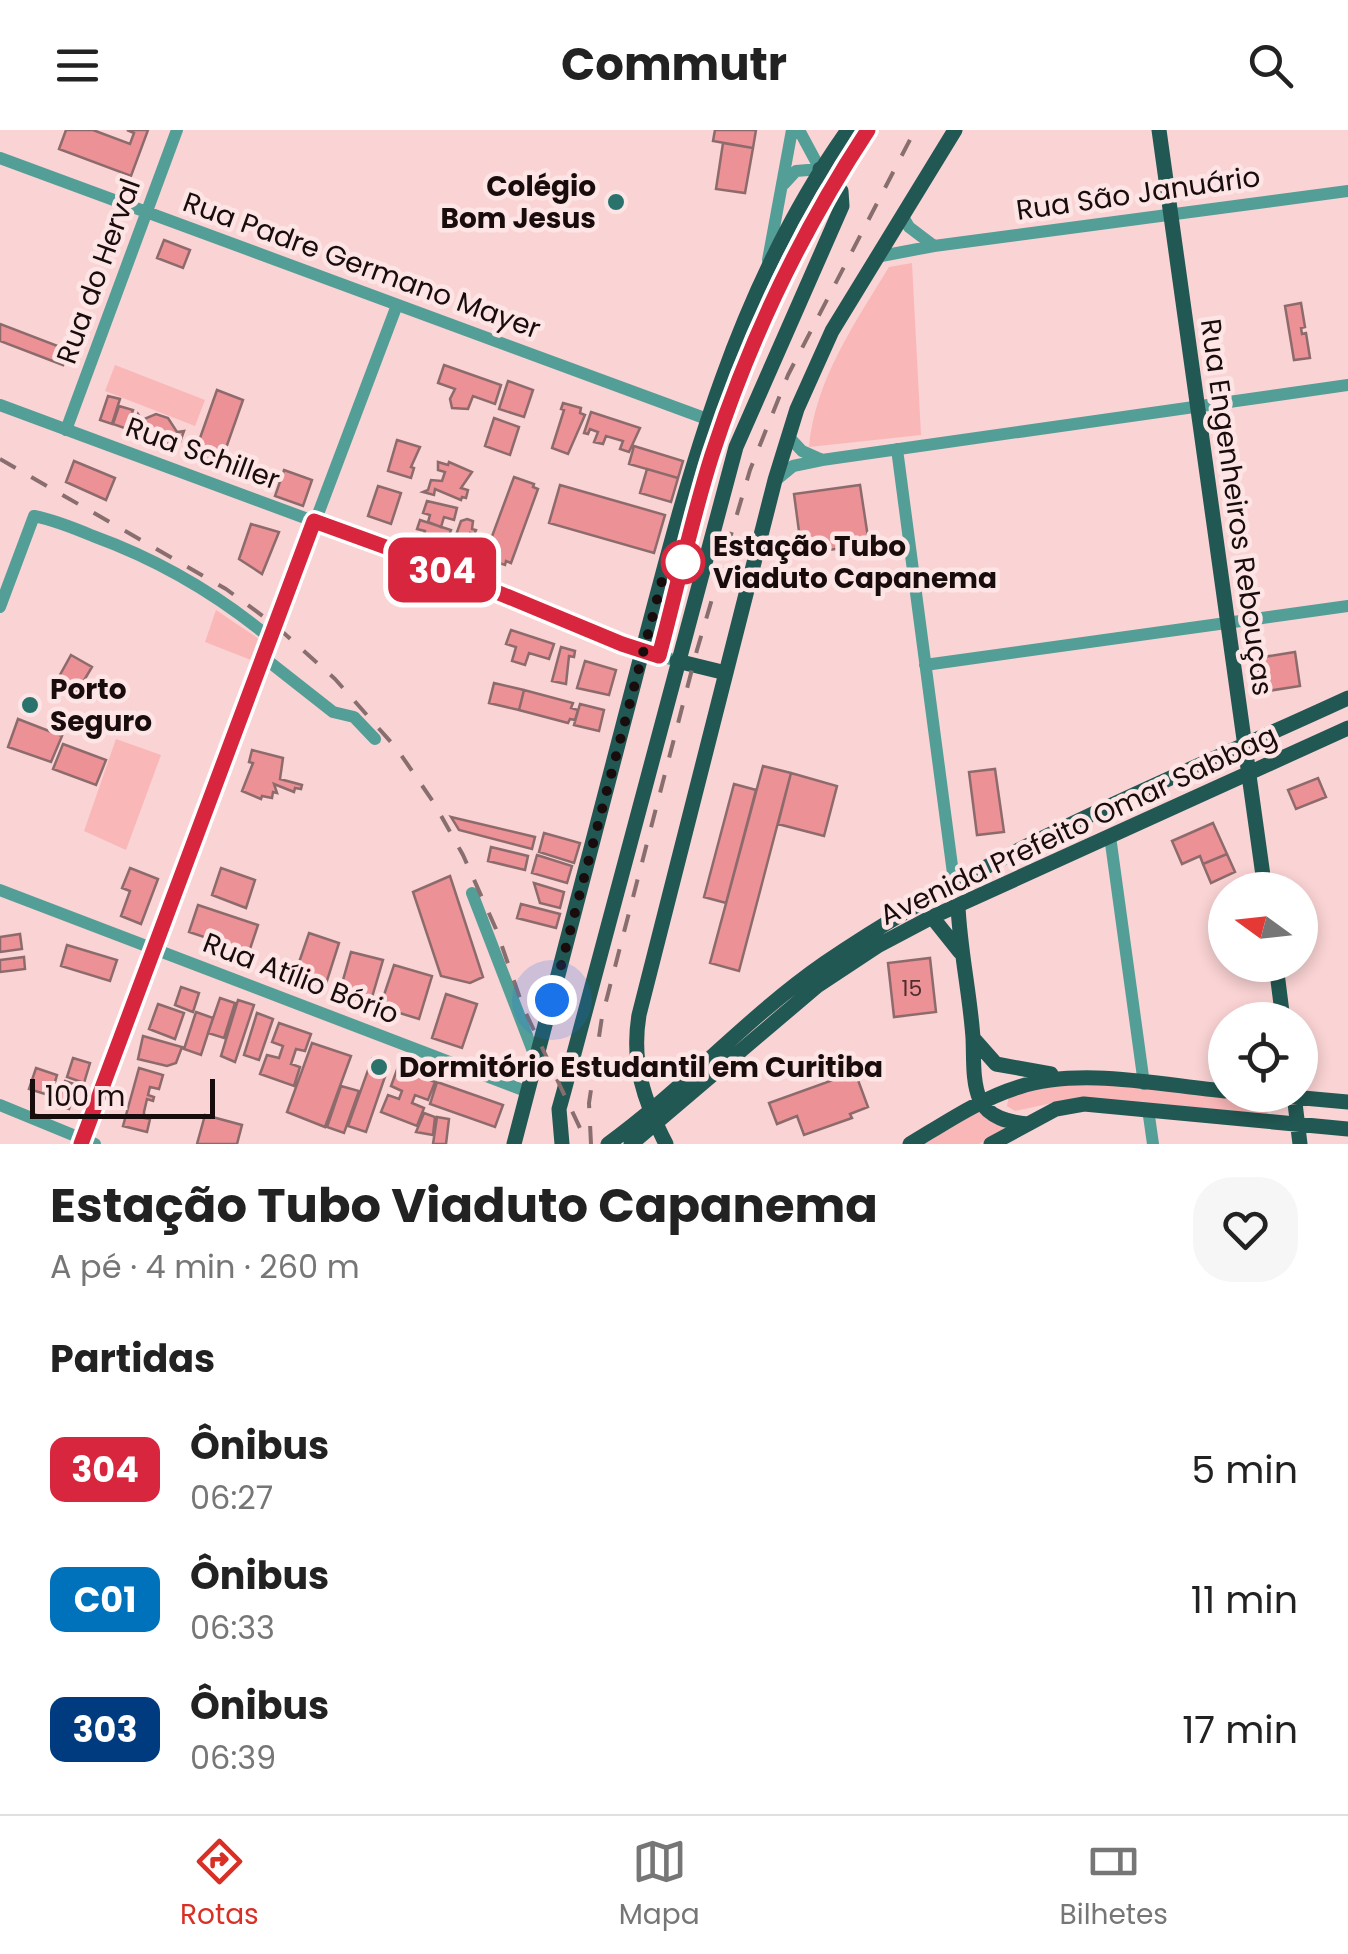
<!DOCTYPE html>
<html lang="pt">
<head>
<meta charset="utf-8">
<style>
  body { margin:0; font-family:Poppins,sans-serif; background:#f6f6f6; color:#222; height:100vh; display:flex; flex-direction:column; font-size:38px; white-space:nowrap }
  * { box-sizing:border-box; margin:0 }
  p { font-size:32px; color:#767676 }
  .icon { flex:none; width:55px; height:55px; fill:none; stroke:currentColor; stroke-width:2; stroke-linecap:round; stroke-linejoin:round }
  .map { position:relative; height:1014px; overflow:hidden }
  .sheet { display:flex; flex-direction:column; background:#fff; flex:1 }
  .sheet>* { flex:none }
  .badge { padding:0 20px; border-radius:15px; font-size:35px; line-height:65px }
  .needle { width:65px; rotate:285deg }
  .controls { position:absolute; left:1208px; top:742px; display:grid; gap:20px }
  .controls a { display:grid; place-items:center; width:110px; height:110px; border-radius:50%; background:#fff; box-shadow:0 5px 15px #0003; font-size:50px }
  .scale { position:absolute; left:30px; bottom:25px; width:185px; box-sizing:border-box; padding-left:10px; border:5px solid #190c0c; border-top:0; font-size:28px; line-height:35px; white-space:nowrap; color:#190c0c; -webkit-text-stroke:8px #fde5e5; paint-order:stroke }
  .you { position:absolute; width:50px; height:50px; margin:-25px; border:8px solid #fff; border-radius:50%; background:#1a73e8; box-shadow:0 0 0 15px #1a73e833 }
  .map>.badge { position:absolute; translate:-50% -50%; box-shadow:0 0 0 5px #fff }
  h2 { padding:0 50px; font-size:38px; line-height:90px }
  .round { display:grid; place-items:center; flex:none; width:105px; height:105px; border-radius:40px; background:#f6f6f6 }
  .overview { display:flex; align-items:center; justify-content:space-between; height:170px; padding:0 50px }
  h1 { font-size:48px; font-weight:700; line-height:75px }
  ul { padding:0; list-style:none }
  li { display:flex; align-items:center; gap:30px; height:130px; padding:0 50px }
  li div { flex:1 }
  li b { display:block; font-size:38px }
  li em { font-style:normal }
  li .badge { min-width:110px; font-weight:700; text-align:center }
  header { display:flex; justify-content:space-between; align-items:center; height:130px; padding:0 50px; background:#fff; font-size:45px; font-weight:700 }
  .dock { display:flex; justify-content:space-around; align-items:center; height:140px; border-top:2px solid #e0e0e0; background:#fff; font-size:28px; color:#767676 }
  .dock a { display:grid; justify-items:center; gap:5px }
  .dock .active { color:#d93025 }
  .map>svg:first-child { display:block }
  .green { fill:#fab7b8 }
  .building { fill:#ec9195; stroke:#8d6b6c; stroke-width:2.5 }
  .lines { fill:none; stroke-linecap:round; stroke-linejoin:round }
  .minor { stroke:#539e96; stroke-width:12 }
  .major { stroke:#225853; stroke-width:15 }
  .rail { stroke:#886e6f; stroke-width:4; stroke-dasharray:18 18; stroke-linecap:butt }
  .line-casing { stroke:#fff; stroke-width:22 }
  .line { stroke:#d7263d; stroke-width:15 }
  .walk { stroke:#190c0c; stroke-width:10; stroke-dasharray:0 18 }
  .poi-dot { fill:#2a736c; stroke:#fde5e5; stroke-width:4 }
  .stop-dot { fill:#fff; stroke:#d7263d; stroke-width:5 }
  .labels { text-anchor:middle; stroke-width:9; stroke-linejoin:round; paint-order:stroke }
  .number-label { font-size:22px; fill:#4e2d2e }
  .poi-label { font-size:28px; font-weight:bold; fill:#190c0c; stroke:#fde5e5; text-anchor:start }
  .street-label { font-size:28px; fill:#190c0c; stroke:#fde5e5 }
  .stop-label { font-size:28px; font-weight:bold; fill:#190c0c; stroke:#fde5e5; text-anchor:start }
</style>
</head>
<body>
<header><svg class="icon" aria-label="menu" viewBox="0 0 24 24"><path d="M4 6h16M4 12h16M4 18h16"/></svg>Commutr<svg class="icon" aria-label="search" viewBox="0 0 24 24"><circle cx="10" cy="10" r="6"/><path d="M15 15l6 6"/></svg></header>
<div class="map">
<svg width="1348" height="1014" viewBox="0 0 1348 1014">
  <rect width="100%" height="100%" fill="#fad3d4"/>
  <!-- green -->
  <path class="green" d="M912,133L921,305L809,317C815,250 855,193 889,137Z
    M115,235L205,270L195,296L105,261Z
    M216,480L259,509L251,530L205,512Z
    M116,609L161,625L126,720L84,701Z
    M1076,952L1267,967L1268,984L1081,967L1015,981L1007,976L1009,965Z
    M980,981L1006,998L979,1014H924Z"/>
  <!-- building -->
  <path class="building" d="M66,0H93L130,14L134,3L127,0H148L131,46L59,19Z
    M715,0H756L753,18L713,11Z
    M723,13L753,18L745,63L716,59Z
    M164,110L190,120L183,138L157,128Z
    M1301,173L1305,197L1301,198L1302,204L1306,203L1310,228L1294,230L1285,176Z
    M0,194L68,220L63,235L0,211Z
    M444,235L501,255L495,274L473,266L468,279L452,278L450,269L455,259L438,253Z
    M508,251L533,260L524,287L499,279Z
    M217,260L243,270L220,335L194,325Z
    M108,266L120,269L112,294L100,290Z
    M563,273L581,278L580,283L585,285L568,324L552,318L564,280L561,279Z
    M119,276L133,280L127,299L113,294Z
    M591,282L640,298L629,322L620,319L623,311L606,306L603,314L594,312L598,302L590,299L588,304L584,303Z
    M138,284L142,290L156,284L168,288L177,302L184,301L180,312L168,314L139,303L134,296Z
    M494,288L519,297L510,325L485,316Z
    M397,310L420,317L411,337L414,338L411,348L388,341Z
    M634,316L683,331L678,348L629,334Z
    M74,331L115,348L106,370L66,352Z
    M438,332L448,335L449,332L472,342L461,358L468,360L466,368L462,367L461,370L435,359L434,365L423,362L428,360L431,350L442,351L445,342L438,340Z
    M647,339L678,348L671,372L640,363Z
    M284,340L312,350L303,376L275,366Z
    M514,347L534,354L533,357L538,359L511,433L506,431L505,435L484,428Z
    M560,355L665,385L654,423L549,393Z
    M860,355L869,414L802,424L794,364Z
    M378,356L401,363L391,394L368,386Z
    M427,371L457,378L454,390L444,387L441,397L428,392L430,385L423,383Z
    M467,389L473,391L472,399L476,400L474,405L470,403L463,424L466,425L464,431L453,435L447,430L461,391Z
    M420,390L451,400L448,408L424,405L425,401L417,399Z
    M251,394L279,402L262,444L239,429Z
    M511,500L554,514L549,529L529,523L525,535L512,531L516,517L506,514Z
    M561,517L575,521L574,527L569,526L566,554L552,551Z
    M1295,522L1300,556L1261,562L1257,528Z
    M71,525L92,537L76,564L56,552Z
    M585,531L616,540L609,565L577,558Z
    M494,553L524,560L519,580L489,573Z
    M524,560L573,573L571,578L578,580L575,590L570,589L568,593L519,580Z
    M580,574L604,580L599,601L574,595Z
    M18,589L62,606L51,632L8,617Z
    M63,614L106,630L96,655L53,639Z
    M252,620L283,628L280,649L302,655L301,659L295,658L294,662L274,654L277,663L273,662L272,668L262,666L261,669L242,661L253,633L249,632Z
    M763,636L791,643L739,841L710,833Z
    M995,639L1004,702L977,705L969,642Z
    M791,643L837,656L824,706L778,694Z
    M1318,648L1326,667L1296,679L1288,660Z
    M734,654L756,660L726,773L704,767Z
    M451,687L535,707L532,719L459,700Z
    M1213,693L1227,724L1203,734L1200,726L1182,734L1172,711Z
    M544,703L580,713L574,733L539,722Z
    M491,717L528,726L525,740L488,731Z
    M1227,724L1235,742L1211,753L1203,734Z
    M537,725L572,736L567,753L532,743Z
    M130,738L158,749L141,794L121,786L130,761L122,758Z
    M221,738L255,750L246,778L212,765Z
    M450,746L483,847L470,853L441,846L413,762Z
    M534,753L564,762L560,778L540,773Z
    M521,774L560,784L556,798L517,788Z
    M198,775L258,795L249,822L189,802Z
    M309,803L339,813L325,857L294,847Z
    M20,804L22,819L0,822V807Z
    M67,815L117,830L110,851L61,836Z
    M351,822L383,830L370,874L339,864Z
    M24,827L25,839L0,842V830Z
    M930,828L936,882L894,887L888,833Z
    M394,835L432,846L419,889L380,877Z
    M181,857L199,863L193,882L175,875Z
    M446,864L477,874L462,918L432,908Z
    M220,868L235,873L224,908L208,903Z
    M238,870L254,875L235,932L221,926Z
    M158,874L184,883L175,909L149,899Z
    M196,882L213,888L201,925L184,919Z
    M257,883L273,889L259,930L244,925Z
    M279,893L311,904L305,921L296,919L291,934L300,937L294,956L260,944L267,925L279,928L283,916L272,912Z
    M143,906L182,917L176,933L167,936L138,929Z
    M312,913L351,926L325,997L287,982Z
    M73,928L90,933L84,953L67,947Z
    M372,929L389,935L366,1002L348,996Z
    M398,937L435,952L428,970L415,965L412,973L424,978L417,996L381,982L388,965L399,969L402,961L391,956Z
    M36,938L57,945L51,966L29,959Z
    M139,938L163,945L159,959L150,957L148,965L154,967L153,971L147,969L144,982V988L150,989L147,1002L123,996Z
    M855,942L868,977L850,984L852,988L804,1005L797,986L777,994L769,973Z
    M65,951L77,955L69,979L57,975Z
    M437,952L503,975L495,997L430,974Z
    M341,956L359,961L344,1003L327,997Z
    M424,983L435,987L433,1005L416,1002Z
    M205,985L242,995L237,1014H197Z
    M437,987L449,989L446,1014H433Z"/>
  <g class="lines">
    <!-- minor -->
    <path class="minor" d="M799,0L820,39
      M0,28L707,289
      M784,54L796,41L820,39
      M902,85L909,97L934,116
      M876,127L934,116L1348,61
      M768,130L792,0
      M0,275L405,425L622,514L677,531
      M66,300L177,0
      M788,306L802,321L820,329
      M897,319L954,751
      M776,350L793,336L822,330L1348,255
      M0,477L34,386C54,390 74,398 93,406C159,430 216,463 270,508
      M263,527L333,582L354,587L375,609
      M925,535L1348,476
      M1110,706L1144,954
      M0,760L528,962
      M472,763L536,929
      M0,975L95,1014
      M1148,979L1153,1014
      M80,1014L397,175"/>
    <!-- major -->
    <path class="major" d="M1159,0L1265,760
      M677,531L726,543
      M958,776C960,821 970,864 973,908C974,928 972,951 980,970C989,988 1009,992 1027,994
      M932,787L960,822
      M1276,835L1283,890
      M973,908L996,934L1051,944
      M1270,965L1348,972
      M1294,965L1300,1014
      M514,1014C554,860 594,707 634,553C684,362 731,164 848,0
      M562,1014L559,979L564,961L736,317L842,76L841,61L820,39
      M608,1014C684,959 747,887 825,833C985,723 1172,649 1348,568
      M631,1014L817,856L879,815L932,787L1348,598
      M666,1014C644,971 631,933 639,885L775,350L797,279L832,201L955,0
      M910,1014C945,993 980,969 1019,957C1080,937 1161,955 1225,961
      M991,1014L1056,979L1084,974L1348,999"/>
    <!-- rail -->
    <path class="rail" d="M0,329L226,459L275,495L335,549L397,619L434,673L463,725L496,799L523,877L587,1013
      M591,1014L589,973L602,887L697,520L750,340L788,245L915,0"/>
  </g>
  <g class="lines">
    <!-- line casing -->
    <g class="line-casing">
      <path id="line" d="M81,1014L314,391L405,424L622,514L659,526C677,459 691,391 712,325C749,211 802,100 868,0"/>
    </g>
    <!-- line -->
    <use href="#line" class="line"/>
    <!-- walk -->
    <path class="walk" d="M552,870L670,420L683,432"/>
  </g>
  <!-- markers -->
  <g class="poi-dot">
    <circle cx="616" cy="72" r="10"/>
    <circle cx="30" cy="575" r="10"/>
    <circle cx="379" cy="937" r="10"/>
  </g>
  <circle class="stop-dot" cx="683" cy="432" r="20"/>
  <g class="labels">
    <!-- number labels -->
    <g class="number-label">
      <text x="912" y="866">15</text>
    </g>
    <!-- poi labels -->
    <g class="poi-label">
      <text x="596" y="66" text-anchor="end">Colégio<tspan x="596" dy="32">Bom Jesus</tspan></text>
      <text x="50" y="569">Porto<tspan x="50" dy="32">Seguro</tspan></text>
      <text x="399" y="947">Dormitório Estudantil em Curitiba</text>
    </g>
    <!-- street labels -->
    <g class="street-label">
      <text transform="translate(1138 63) rotate(-8)" y="10">Rua São Januário</text>
      <text transform="translate(362 135) rotate(20)" y="10">Rua Padre Germano Mayer</text>
      <text transform="translate(98 141) rotate(-70)" y="10">Rua do Herval</text>
      <text transform="translate(203 323) rotate(20)" y="10">Rua Schiller</text>
      <text transform="translate(1237 377) rotate(82)" y="10">Rua Engenheiros Rebouças</text>
      <text transform="translate(1078 695) rotate(-25)" y="10">Avenida Prefeito Omar Sabbag</text>
      <text transform="translate(301 848) rotate(21)" y="10">Rua Atílio Bório</text>
    </g>
    <!-- stop labels -->
    <g class="stop-label">
      <text x="713" y="426">Estação Tubo<tspan x="713" dy="32">Viaduto Capanema</tspan></text>
    </g>
  </g>
</svg>
<div class="controls">
<a><svg class="needle" viewBox="-14 -14 28 28"><path d="M0-13l5 13h-10z" fill="#e53935"/><path d="M0 13l5-13h-10z" fill="#767676"/></svg></a>
<a><svg class="icon" aria-label="locate" viewBox="0 0 24 24"><circle cx="12" cy="12" r="6"/><path d="M12 2v4M12 18v4M2 12h4M18 12h4"/></svg></a>
</div>
<div class="scale">100 m</div>
<div class="you" style="left:552px;top:870px"></div>
<b class="badge" style="left:442px;top:440px;background:#d7263d;color:#fff">304</b>
</div>
<section class="sheet">
<div class="overview"><div><h1>Estação Tubo Viaduto Capanema</h1><p>A pé · 4 min · 260 m</p></div><a class="round"><svg class="icon" aria-label="heart" viewBox="0 0 24 24"><path d="M12 20l-8-8c-3-5 5-10 8-4 3-6 11-1 8 4z"/></svg></a></div>
<h2>Partidas</h2>
<ul>
<li><span class="badge" style="background:#d7263d;color:#fff">304</span><div><b>Ônibus</b><p>06:27</p></div><em>5 min</em></li>
<li><span class="badge" style="background:#0072bc;color:#fff">C01</span><div><b>Ônibus</b><p>06:33</p></div><em>11 min</em></li>
<li><span class="badge" style="background:#003b80;color:#fff">303</span><div><b>Ônibus</b><p>06:39</p></div><em>17 min</em></li>
</ul>
</section>
<nav class="dock">
<a class="active"><svg class="icon" aria-label="directions" viewBox="0 0 24 24"><path d="M12 3l9 9-9 9-9-9zM9 14v-3h6M13 9l2 2-2 2"/></svg>Rotas</a>
<a><svg class="icon" aria-label="map" viewBox="0 0 24 24"><path d="M3 6l6-2 6 2 6-2v14l-6 2-6-2-6 2zM9 4v14M15 6v14"/></svg>Mapa</a>
<a><svg class="icon" aria-label="tickets" viewBox="0 0 24 24"><path d="M3 7h18v10H3zM15 7v10"/></svg>Bilhetes</a>
</nav>
</body>
</html>
